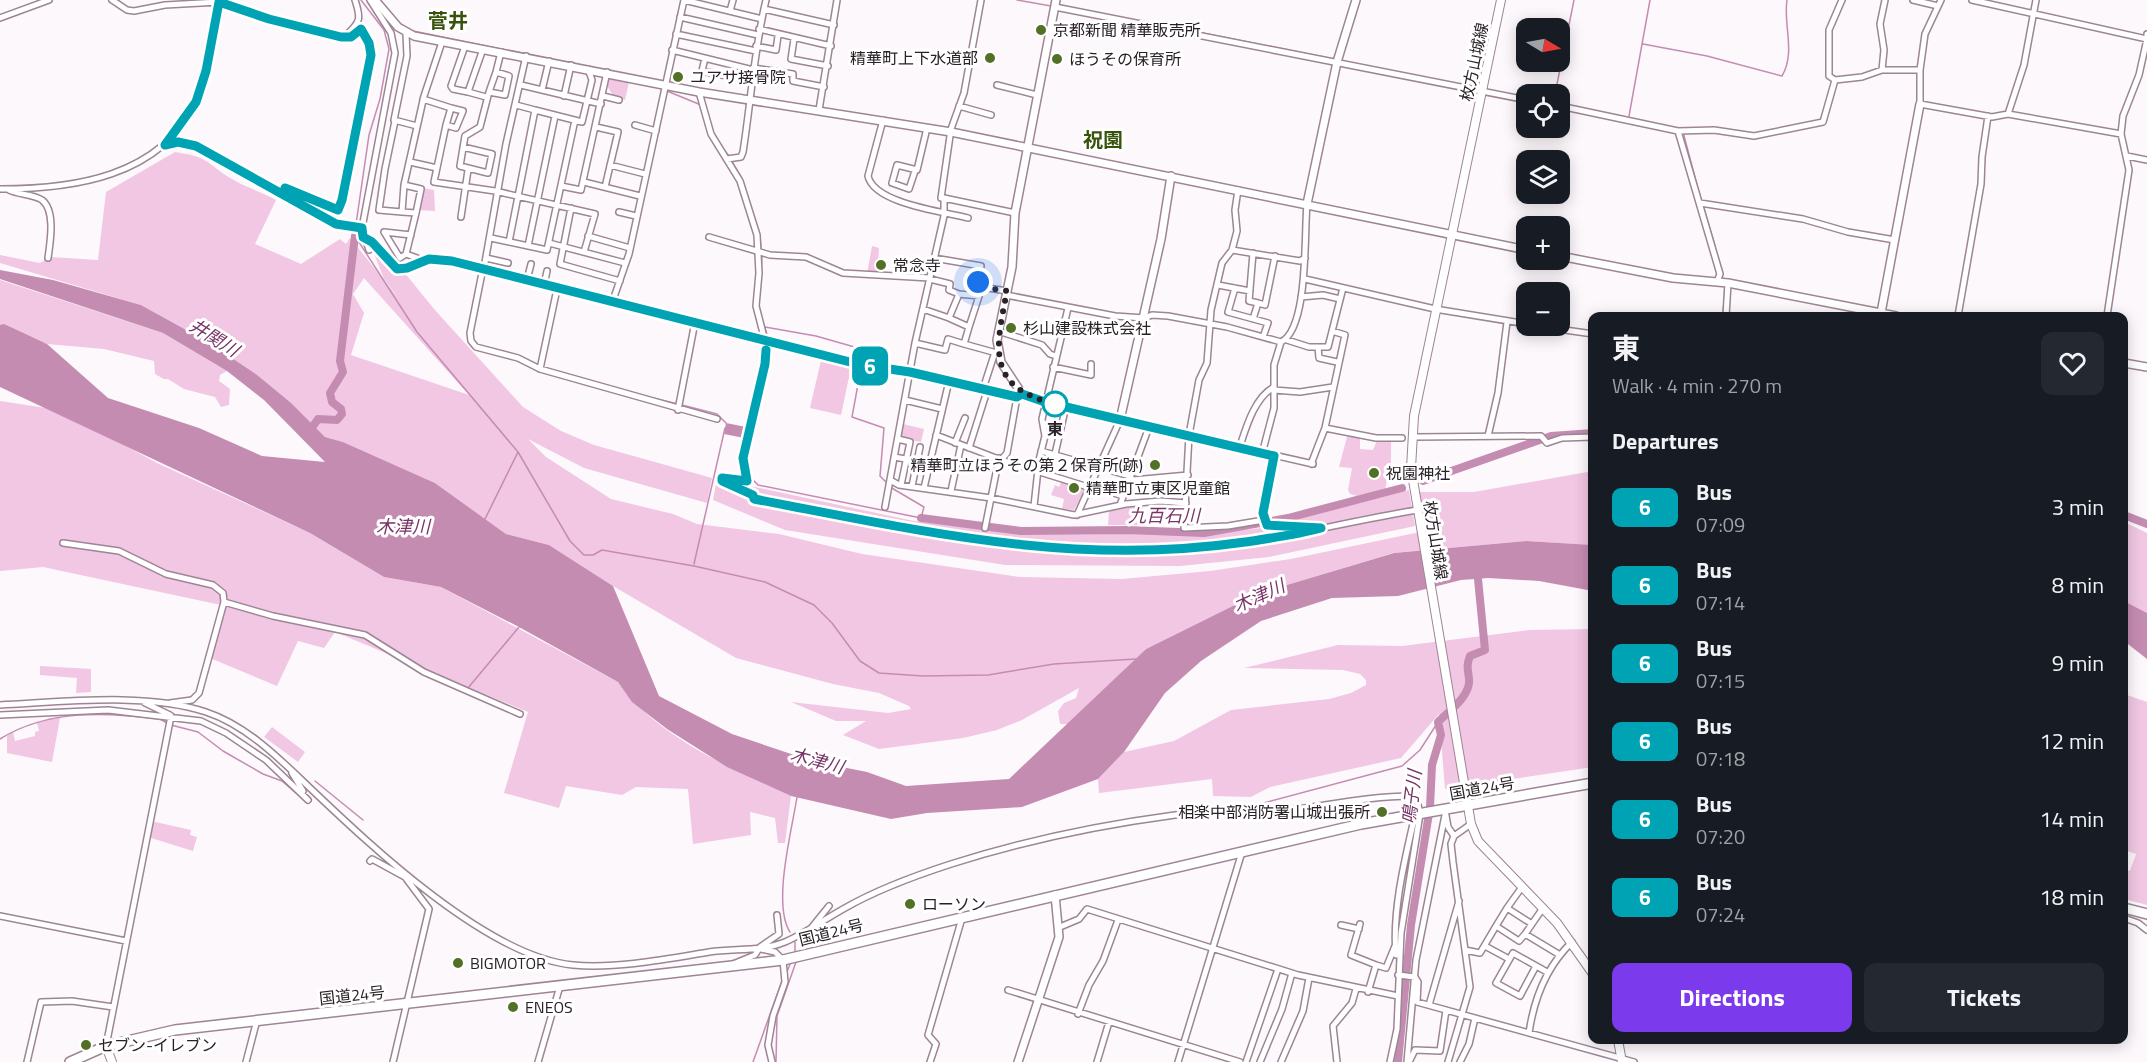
<!DOCTYPE html>
<html lang="en">
<head>
<meta charset="utf-8">
<style>
  body { margin:0; font-family:"Titillium Web","Noto Sans JP",sans-serif; background:#242831; color:#f1f3f6; height:100vh; display:flex; flex-direction:column; font-size:22px; white-space:nowrap }
  * { box-sizing:border-box; margin:0 }
  p { font-size:20px; color:#9ea1a6 }
  .icon { flex:none; width:33px; height:33px; fill:none; stroke:currentColor; stroke-width:2; stroke-linecap:round; stroke-linejoin:round }
  .map { position:relative; flex:1; overflow:hidden }
  .panel { position:absolute; left:1588px; top:312px; width:540px; height:732px; display:flex; flex-direction:column; background:#171b24; border-radius:12px; box-shadow:0 3px 15px #0003 }
  .panel>* { flex:none }
  .badge { padding:0 12px; border-radius:9px; font-size:21px; line-height:39px }
  .needle { width:39px; rotate:100deg }
  .fabs { position:absolute; left:1516px; top:18px; display:grid; gap:12px }
  .fabs a { display:grid; place-items:center; width:54px; height:54px; border-radius:12px; background:#171b24; box-shadow:0 3px 15px #0003; font-size:30px }
  .you { position:absolute; width:30px; height:30px; margin:-15px; border:4px solid #fff; border-radius:50%; background:#1a73e8; box-shadow:0 0 0 9px #1a73e833 }
  .map>.badge { position:absolute; translate:-50% -50%; box-shadow:0 0 0 3px #fff }
  h2 { padding:0 24px; font-size:22px; line-height:54px }
  .round { display:grid; place-items:center; flex:none; width:63px; height:63px; border-radius:12px; background:#242831 }
  .overview { display:flex; align-items:center; justify-content:space-between; height:102px; padding:0 24px }
  h1 { font-size:28px; font-weight:700; line-height:45px }
  .action { display:flex; gap:12px; margin-top:auto; padding:12px 24px }
  .action a { flex:1; height:69px; border-radius:12px; background:#7c3aed; color:#fff; font-size:24px; font-weight:700; line-height:69px; text-align:center }
  .action a+a { background:#242831; color:#f1f3f6 }
  ul { padding:0; list-style:none }
  li { display:flex; align-items:center; gap:18px; height:78px; padding:0 24px }
  li div { flex:1 }
  li b { display:block; font-size:22px }
  li em { font-style:normal }
  li .badge { min-width:66px; font-weight:700; text-align:center }
  .map>svg:first-child { display:block }
  .green { fill:#f1c7e3; fill-rule:evenodd }
  .water { fill:#c58cb2 }
  .lines { fill:none; stroke-linecap:round; stroke-linejoin:round }
  .stream { stroke:#c58cb2; stroke-width:1.5 }
  .river { stroke:#c58cb2; stroke-width:8 }
  .street-casing { stroke:#9d8595; stroke-width:8 }
  .secondary-casing { stroke:#9d8595; stroke-width:10 }
  .primary-casing { stroke:#9d8595; stroke-width:10 }
  .highway-casing { stroke:#9d8595; stroke-width:12 }
  .street { stroke:#fff; stroke-width:5 }
  .secondary { stroke:#fff; stroke-width:7 }
  .primary { stroke:#fff; stroke-width:8 }
  .highway { stroke:#fff; stroke-width:9 }
  .line-casing { stroke:#fff; stroke-width:14 }
  .line { stroke:#00a3b4; stroke-width:9 }
  .walk { stroke:#2a2127; stroke-width:6; stroke-dasharray:0 10.8 }
  .poi-dot { fill:#527127; stroke:#fff; stroke-width:2 }
  .stop-dot { fill:#fff; stroke:#00a3b4; stroke-width:3 }
  .labels { text-anchor:middle; stroke-width:6; stroke-linejoin:round; paint-order:stroke }
  .poi-label { font-size:16px; fill:#2a2127; stroke:#fff; text-anchor:start }
  .street-label { font-size:16px; fill:#2a2127; stroke:#fff }
  .stop-label { font-size:16px; font-weight:bold; fill:#2a2127; stroke:#fff }
  .water-label { font-size:18px; font-style:italic; fill:#783466; stroke:#fff }
  .quarter-label { font-size:20px; font-weight:bold; fill:#38530c; stroke:#fff }
</style>
</head>
<body>
<div class="map">
<svg width="2147" height="1062" viewBox="0 0 2147 1062">
  <rect width="100%" height="100%" fill="#fdf8fb"/>
  <!-- green -->
  <path class="green" d="M609,78L629,82L625,100L614,97L607,86Z
    M175,152C200,156 202,157 221,172C237,184 259,191 276,200L255,244L301,264L340,239L346,244L350,238L401,301L384,279L370,243L398,271L404,272L434,309L523,407L561,431L594,445L712,478L707,503L584,468L528,439L546,457L611,499L673,514L697,524L779,534L862,554L1020,577L1122,579L1210,571L1291,559L1425,531L1418,492H1474L1593,471V545L1526,541L1393,553L1257,594L1146,649L1068,724H1060L1058,711L1064,703L1076,698L1079,688L1022,720L997,730L963,738L879,749L843,735L866,721H836L791,702L888,713L911,709L909,706L879,693L833,684L736,658L613,586L549,545L506,534L435,483L343,442L325,437L291,404L208,342L141,305L0,263V255L40,263L50,257L98,260L106,192ZM364,278L469,395L351,355L364,313L353,294Z
    M423,188L434,190L435,211L418,210Z
    M872,246L879,248L877,275L867,274Z
    M0,280L163,333L227,371L220,375L219,381L230,389L229,405L221,407L215,397L184,389L168,379H164L155,374L154,361L104,349L47,344L0,325Z
    M822,356L852,363L841,415L810,408Z
    M0,401L46,408L100,432L157,463L310,533L384,577L441,587L618,682C658,738 731,768 791,796L785,843H778L775,818L750,812L751,835L693,844L688,789L636,787L622,795L566,786L559,808L504,793L528,712L335,632L324,648L298,641L277,686L210,658L221,605L43,567L0,571Z
    M903,424L924,429L921,442L900,438Z
    M1348,433L1360,437V449L1373,450L1377,440L1391,441V464L1385,490L1357,496L1350,494L1348,490L1352,468L1339,467Z
    M717,479L914,521L1014,533L1205,534L1262,528L1409,490L1415,526L1269,557L1180,566L1005,565L785,530L713,500Z
    M1062,480L1086,488L1074,510L1062,509L1064,499L1051,495L1055,485L1059,487Z
    M1143,506L1142,525H1108L1109,510Z
    M2124,522L2147,533V613L2124,601Z
    M1593,629V767L1445,789L1439,714L1401,758L1270,787L1251,797L1213,796L1212,779L1099,793L1098,779L1124,752L1174,741L1231,710L1329,699L1351,693L1366,685V680L1360,674L1343,670L1244,668L1338,645L1402,646L1530,630Z
    M40,666L91,669V692L76,693L77,678L40,675Z
    M2124,694L2147,702V905L2124,899V869L2130,871L2136,854L2124,850Z
    M50,718H60L52,762L7,753V736L13,732L15,741L35,736V732L39,731L37,723Z
    M272,727L305,752L298,762L264,737Z
    M151,821L191,830L190,835L197,837L193,851L148,837Z"/>
  <!-- water -->
  <path class="water" d="M0,270L53,280L141,305L208,342L257,375L291,403L325,437L343,442L435,483L506,534L549,545L613,586L659,696L732,734L812,761L867,772L906,786L1009,779L1146,649L1257,594L1394,553L1526,541L1593,545V591L1539,581L1488,578L1461,580L1398,596L1332,598L1261,621L1201,661L1165,693L1124,752L1098,779L1022,807L927,813L891,819L791,796L727,767L667,729L632,702L618,682L519,627L441,587L384,577L310,533L0,387V325L4,324L47,344L108,398L199,428L262,456L325,462L264,400L227,371L163,333L0,279Z
    M726,423L746,427L744,438L724,434Z
    M2124,601L2147,613V659L2124,641Z"/>
  <g class="lines">
    <!-- stream -->
    <path class="stream" d="M380,0L391,14
      M1017,0L1051,6
      M1157,24L1334,59
      M413,31L595,68
      M1643,44L1707,56L1782,76C1796,52 1783,25 1787,0
      M1460,84L1479,88
      M667,91L701,105
      M1555,94L1574,0
      M1611,114L1679,129
      M1629,116L1650,0
      M1683,132L1701,200
      M721,146L729,156
      M731,160L741,177
      M1703,205L1715,246
      M356,224L369,135L380,99L389,49L384,30L361,0
      M356,229L355,236L417,332L518,452L484,521
      M760,236L761,249
      M760,291L762,254
      M1723,316L1725,286
      M763,322L768,338
      M765,327L816,336L865,350L863,360
      M768,344L765,377L747,458L752,479L758,485L921,518L924,507L890,487
      M861,368L852,417L884,428L880,476L887,483
      M653,398L678,404
      M682,405L717,414L726,423
      M518,452L570,541L584,555H593L602,550L694,566L765,582L814,605L832,623L860,661L879,673L923,676L988,675L1054,664L1136,659
      M694,564L725,428
      M468,688L519,627
      M171,725L198,732L223,751L263,774L282,781L296,793
      M0,739C48,709 106,712 160,719L167,723
      M315,781L363,820
      M1260,804L1402,766L1420,750L1438,722
      M790,932C772,904 792,830 797,797
      M795,954V942
      M786,974L791,962
      M753,1062L783,978
      M776,1062L777,1016L796,962"/>
    <!-- river -->
    <path class="river" d="M309,432L318,419L337,420L342,414L341,409L332,402L330,393L343,372L340,361L355,236
      M1423,481L1551,436L1593,433
      M2124,515L2147,524
      M921,518L1021,531L1127,530L1204,533L1288,518L1402,488
      M1398,1062L1411,925L1430,807L1432,765L1441,735L1438,722C1448,712 1471,696 1469,679C1468,669 1466,666 1470,656L1485,650L1477,569"/>
    <!-- street casing -->
    <g class="street-casing">
      <path id="street" d="M112,0L127,10L134,11L165,5L219,2L269,19L341,37H351L361,29L369,43L371,55L342,200L338,210L285,188
        M684,0L629,254L612,303L862,365L910,372L1017,397L1022,394
        M684,0L762,19
        M1913,0L1938,6
        M1972,0L2147,39V34
        M1055,7L1527,100
        M764,9L834,25
        M730,11L733,0
        M680,17L758,35
        M0,18L49,0
        M759,29L831,46
        M406,34L407,56L394,120L417,126
        M676,34L756,51
        M346,35C361,22 361,18 355,0
        M794,39L791,59L828,66
        M465,46L451,86L453,89L468,92
        M756,46L776,50L778,36
        M483,49L468,92L486,97
        M672,50L753,70
        M705,58L702,71L752,81
        M753,68L793,74V81L824,87
        M1882,70L1884,50L1880,24L1885,0
        M1920,70L1925,34L1941,0
        M496,72L501,52
        M1835,80L1829,76V30L1842,0
        M521,85L601,104
        M997,85L1037,95
        M542,90L549,61
        M699,92L711,134L740,181L757,235L759,273L756,306L765,341V364L743,458L747,481L722,478V481L753,495L754,499C888,524 1021,556 1158,552C1246,549 1331,524 1417,510
        M564,96L571,65
        M603,96L619,100
        M423,99L451,108L446,125
        M959,106L991,115
        M1560,106L1678,131L1714,130L1754,136L1823,122L1835,80L1862,77L1882,70H1920V104L1992,117L2008,114L2121,134L2123,116L2139,75L2147,39
        M451,108L463,111L456,128L446,125L434,182L495,191L595,214L584,252
        M535,110L582,122L592,80L588,69
        M819,110L837,0
        M2008,114L2024,65L2036,0
        M883,120L868,176C874,204 946,212 968,218
        M395,121L385,169L379,210L402,212L404,185
        M635,125L656,131
        M596,127L618,132L605,187
        M1678,131L1720,274L1717,282
        M167,145L179,142L197,146L336,224L362,228
        M463,147L492,154L488,173L460,166L465,136L480,127L489,92L505,95L509,76L496,72L489,92
        M2127,156L2147,160
        M727,159L741,157L743,152C751,101 754,50 766,0
        M410,162L437,168
        M610,165L645,174
        M915,171L909,189L892,183L897,165L917,170L927,128
        M584,182L640,196
        M561,186L581,190L607,72
        M0,189C73,189 160,177 195,103C210,71 211,34 220,0
        M9,190C19,195 33,194 42,200C56,211 50,243 48,258
        M1238,190L1235,210L1237,231L1232,250L1222,263L1211,310L1207,363L1199,380L1189,435L1184,528L1228,526L1264,520
        M944,198L1015,213
        M1700,203L1803,219L1848,232L1895,240
        M571,208L560,264L620,281
        M402,212L416,213L406,254
        M619,212L636,216
        M416,213L421,189L404,185L424,96L442,42
        M461,217L468,170
        M411,235L384,232L400,258L406,254L425,261
        M588,236L630,248
        M363,237L372,242L401,270L429,259L445,260L612,303
        M709,237L770,255L806,257L843,273L930,278
        M491,238L547,250L575,120
        M509,242L535,110L516,105
        M549,243L625,263
        M528,246L555,116
        M369,250L362,228L395,53L391,33L370,0
        M1232,250L1300,261L1305,258
        M1253,253L1249,301L1258,303
        M486,258L508,263
        M934,258L981,266L978,282L982,287
        M483,268L470,333L471,341L476,347L518,358L540,369L717,419
        M484,268L506,144L526,56
        M930,279L950,284L949,290L959,294L949,318L969,327L964,344L993,352
        M1305,279L1435,309L1527,324
        M527,280L531,264
        M544,285L547,271
        M1218,285L1250,291
        M1235,288L1228,312L1268,323L1263,337
        M959,294L979,296L982,287L1007,291
        M1006,295L1115,316L1144,318L1152,315L1168,316L1227,327L1281,342
        M1301,297L1323,295L1340,299
        M923,309L949,318
        M1726,316L1728,283
        M1958,316L1981,184L1982,157L1988,116
        M2107,316L2129,170L2121,134
        M1253,319L1258,303L1265,305L1275,256
        M1537,326L1593,334
        M969,327L979,296
        M998,331L1042,345L1050,354L1056,356
        M1287,340L1309,347H1318L1319,358L1337,362
        M915,343L945,350L948,339L964,344
        M1318,347H1328L1343,288
        M1053,367L1091,375V364
        M540,369L557,289
        M983,389L995,352
        M1274,390L1300,392L1333,387
        M905,400L942,409
        M678,410L695,322
        M1325,428L1376,438H1402
        M936,435L1001,460L1088,487
        M1488,436L1498,393L1507,322
        M1416,437L1541,436L1547,443L1562,438L1593,437
        M898,439L910,442L901,485
        M955,443L965,418
        M969,448L987,391
        M1239,449C1246,428 1254,398 1274,387
        M1041,451L1130,476L1133,480L1188,475
        M1055,454L1066,406
        M1262,454L1274,408V365L1281,342C1309,328 1304,233 1307,204
        M1274,456L1263,513L1267,525L1317,527
        M894,457L929,463
        M1001,460L1007,453L1017,397
        M1311,464L1325,428L1345,335L1332,331
        M890,480L899,485L991,498L1074,515L1126,504L1160,501L1186,503
        M1089,485L1123,496
        M912,486L920,447
        M924,488L949,381
        M951,491L961,445
        M1120,505L1149,427
        M1034,506L1039,460L1045,436L1042,419L1068,308
        M885,507L915,343L944,216V198H941L951,129L964,93L981,0
        M1077,515L1120,420L1313,464
        M985,528L999,458
        M63,543L119,551L166,574L213,585L223,593L224,602L199,693L192,700L170,703
        M224,602L273,616L365,635L424,672L520,714
        M145,703L170,715
        M0,705C63,702 146,692 206,712C246,725 280,759 310,788C371,846 488,957 573,965C616,969 667,959 709,952C735,948 760,952 785,942C806,933 825,919 845,908C878,889 914,876 951,864C1023,841 1100,825 1175,815C1213,810 1252,814 1290,810C1330,805 1371,796 1411,796L1417,800L1420,814L1401,933L1397,1029L1390,1062
        M0,715L108,710L201,721L226,733L266,760L308,800
        M292,773L303,791
        M1445,810L1448,827L1454,836L1451,844L1453,862L1470,987L1448,1062
        M1454,836L1471,824
        M370,861L372,859L405,877L429,909L393,1062
        M1507,908L1522,887
        M0,916L126,941
        M2124,918L2138,923L2147,930
        M1360,924L1351,955L1376,965L1368,992
        M1341,925L1359,929
        M1496,926L1507,908L1532,924
        M812,927L829,906
        M1060,927L1079,919L1087,909L1298,975L1398,996
        M1525,934L1543,908
        M1485,946L1509,959
        M761,949L775,952L783,960L785,982L773,1016L768,1045L772,1062
        M1465,950L1480,953L1496,926L1519,941L1525,934L1560,955
        M1396,955C1392,910 1405,859 1415,815
        M733,964L755,955L760,947L779,934L777,915
        M1376,965L1386,968L1395,946
        M1536,966L1520,996L1496,983L1513,953L1547,972
        M1398,975L1415,977
        M1415,977L1418,982L1417,1002L1634,1062
        M1008,990L1240,1062
        M1429,1005L1459,901
        M1078,1014L1089,985L1103,961L1118,920
        M1529,1033C1534,998 1546,967 1572,942
        M106,1046L171,716
        M27,1062L41,1002L72,1001L113,1007
        M246,1062L257,1020
        M538,1062L560,986
        M930,1062L936,1044L928,1035L962,918
        M1097,1062L1109,1022
        M1178,1062L1242,852
        M1246,1062L1278,969
        M1260,1062L1282,1009L1292,973
        M1281,1062L1303,1011L1309,978
        M1337,1062L1333,1026L1352,1003L1356,989
        M1407,1062L1416,960L1445,815
        M1409,1062L1415,1050L1440,1051L1446,1010
        M1460,1062L1469,1044L1475,1018"/>
    </g>
    <!-- secondary casing -->
    <g class="secondary-casing">
      <path id="secondary" d="M375,0L398,27L414,36L699,92L951,132L1527,250
        M1056,0L1015,213L1012,267L997,340L1001,362L1022,394L1120,420L1161,239L1171,176
        M1307,204L1337,62L1356,0
        M1560,256L1673,278L1728,283L1896,316
        M1881,313L1920,104
        M2124,363L2147,367
        M1018,1062L1059,937L1055,895"/>
    </g>
    <!-- primary casing -->
    <g class="primary-casing">
      <path id="primary" d="M1501,0L1414,416L1411,468L1471,824L1478,841L1557,923L1593,974
        M1618,1040L1622,1062
        M106,1046L112,1062"/>
    </g>
    <!-- highway casing -->
    <g class="highway-casing">
      <path id="highway" d="M2124,908L2147,914
        M70,1062L106,1046L175,1030L783,960L1361,824L1593,783"/>
    </g>
    <!-- street -->
    <use href="#street" class="street"/>
    <!-- secondary -->
    <use href="#secondary" class="secondary"/>
    <!-- primary -->
    <use href="#primary" class="primary"/>
    <!-- highway -->
    <use href="#highway" class="highway"/>
  </g>
  <g class="lines">
    <!-- line casing -->
    <g class="line-casing">
      <path id="line" d="M285,188L338,210L342,200L371,55L369,43L361,29L351,37H341L269,19L219,2L206,71L196,102L165,145L178,142L196,146L336,224L362,228L363,237L372,242L397,269L407,268L429,259L452,261L862,365L910,372L1017,397L1022,394L1045,402L1274,456L1263,513L1267,525L1321,528C1296,535 1271,538 1245,542C1072,567 922,531 754,499L753,495L722,481V478L747,481L743,458L765,364L766,350"/>
    </g>
    <!-- line -->
    <use href="#line" class="line"/>
    <!-- walk -->
    <path class="walk" d="M978,282L979,287L1007,291C996,347 985,387 1055,404"/>
  </g>
  <!-- markers -->
  <g class="poi-dot">
    <circle cx="1041" cy="30" r="6"/>
    <circle cx="990" cy="58" r="6"/>
    <circle cx="1057" cy="59" r="6"/>
    <circle cx="678" cy="77" r="6"/>
    <circle cx="881" cy="265" r="6"/>
    <circle cx="1011" cy="328" r="6"/>
    <circle cx="1155" cy="465" r="6"/>
    <circle cx="1374" cy="473" r="6"/>
    <circle cx="1074" cy="488" r="6"/>
    <circle cx="1382" cy="812" r="6"/>
    <circle cx="910" cy="904" r="6"/>
    <circle cx="458" cy="963" r="6"/>
    <circle cx="513" cy="1007" r="6"/>
    <circle cx="86" cy="1045" r="6"/>
  </g>
  <circle class="stop-dot" cx="1055" cy="404" r="12"/>
  <g class="labels">
    <!-- poi labels -->
    <g class="poi-label">
      <text x="1053" y="36">京都新聞 精華販売所</text>
      <text x="978" y="64" text-anchor="end">精華町上下水道部</text>
      <text x="1069" y="65">ほうその保育所</text>
      <text x="690" y="83">ユアサ接骨院</text>
      <text x="893" y="271">常念寺</text>
      <text x="1023" y="334">杉山建設株式会社</text>
      <text x="1143" y="471" text-anchor="end">精華町立ほうその第２保育所(跡)</text>
      <text x="1386" y="479">祝園神社</text>
      <text x="1086" y="494">精華町立東区児童館</text>
      <text x="1370" y="818" text-anchor="end">相楽中部消防署山城出張所</text>
      <text x="922" y="910">ローソン</text>
      <text x="470" y="969">BIGMOTOR</text>
      <text x="525" y="1013">ENEOS</text>
      <text x="98" y="1051">セブン-イレブン</text>
    </g>
    <!-- street labels -->
    <g class="street-label">
      <text transform="translate(1474 62) rotate(-78)" y="6">枚方山城線</text>
      <text transform="translate(1436 540) rotate(81)" y="6">枚方山城線</text>
      <text transform="translate(1482 788) rotate(-10)" y="6">国道24号</text>
      <text transform="translate(831 932) rotate(-14)" y="6">国道24号</text>
      <text transform="translate(352 995) rotate(-6)" y="6">国道24号</text>
    </g>
    <!-- stop labels -->
    <g class="stop-label">
      <text x="1055" y="435">東</text>
    </g>
    <!-- water labels -->
    <g class="water-label">
      <text transform="translate(214 338) rotate(32)" y="6">井関川</text>
      <text x="1164" y="522">九百石川</text>
      <text x="403" y="533">木津川</text>
      <text transform="translate(1259 596) rotate(-24)" y="6">木津川</text>
      <text transform="translate(817 761) rotate(15)" y="6">木津川</text>
      <text transform="translate(1412 797) rotate(-83)" y="6">鳴子川</text>
    </g>
    <!-- quarter labels -->
    <g class="quarter-label">
      <text x="448" y="28">菅井</text>
      <text x="1103" y="147">祝園</text>
    </g>
  </g>
</svg>
<div class="fabs">
<a><svg class="needle" viewBox="-14 -14 28 28"><path d="M0-13l5 13h-10z" fill="#e53935"/><path d="M0 13l5-13h-10z" fill="#9ea1a6"/></svg></a>
<a><svg class="icon" aria-label="locate" viewBox="0 0 24 24"><circle cx="12" cy="12" r="6"/><path d="M12 2v4M12 18v4M2 12h4M18 12h4"/></svg></a>
<a><svg class="icon" aria-label="layers" viewBox="0 0 24 24"><path d="M12 4l9 5-9 5-9-5zM3 14l9 5 9-5"/></svg></a>
<a>+</a>
<a>−</a>
</div>
<div class="you" style="left:978px;top:282px"></div>
<b class="badge" style="left:870px;top:366px;background:#00a3b4;color:#fff">6</b>
<section class="panel">
<div class="overview"><div><h1>東</h1><p>Walk · 4 min · 270 m</p></div><a class="round"><svg class="icon" aria-label="heart" viewBox="0 0 24 24"><path d="M12 20l-8-8c-3-5 5-10 8-4 3-6 11-1 8 4z"/></svg></a></div>
<h2>Departures</h2>
<ul>
<li><span class="badge" style="background:#00a3b4;color:#fff">6</span><div><b>Bus</b><p>07:09</p></div><em>3 min</em></li>
<li><span class="badge" style="background:#00a3b4;color:#fff">6</span><div><b>Bus</b><p>07:14</p></div><em>8 min</em></li>
<li><span class="badge" style="background:#00a3b4;color:#fff">6</span><div><b>Bus</b><p>07:15</p></div><em>9 min</em></li>
<li><span class="badge" style="background:#00a3b4;color:#fff">6</span><div><b>Bus</b><p>07:18</p></div><em>12 min</em></li>
<li><span class="badge" style="background:#00a3b4;color:#fff">6</span><div><b>Bus</b><p>07:20</p></div><em>14 min</em></li>
<li><span class="badge" style="background:#00a3b4;color:#fff">6</span><div><b>Bus</b><p>07:24</p></div><em>18 min</em></li>
</ul>
<div class="action"><a>Directions</a><a>Tickets</a></div>
</section>
</div>
</body>
</html>
